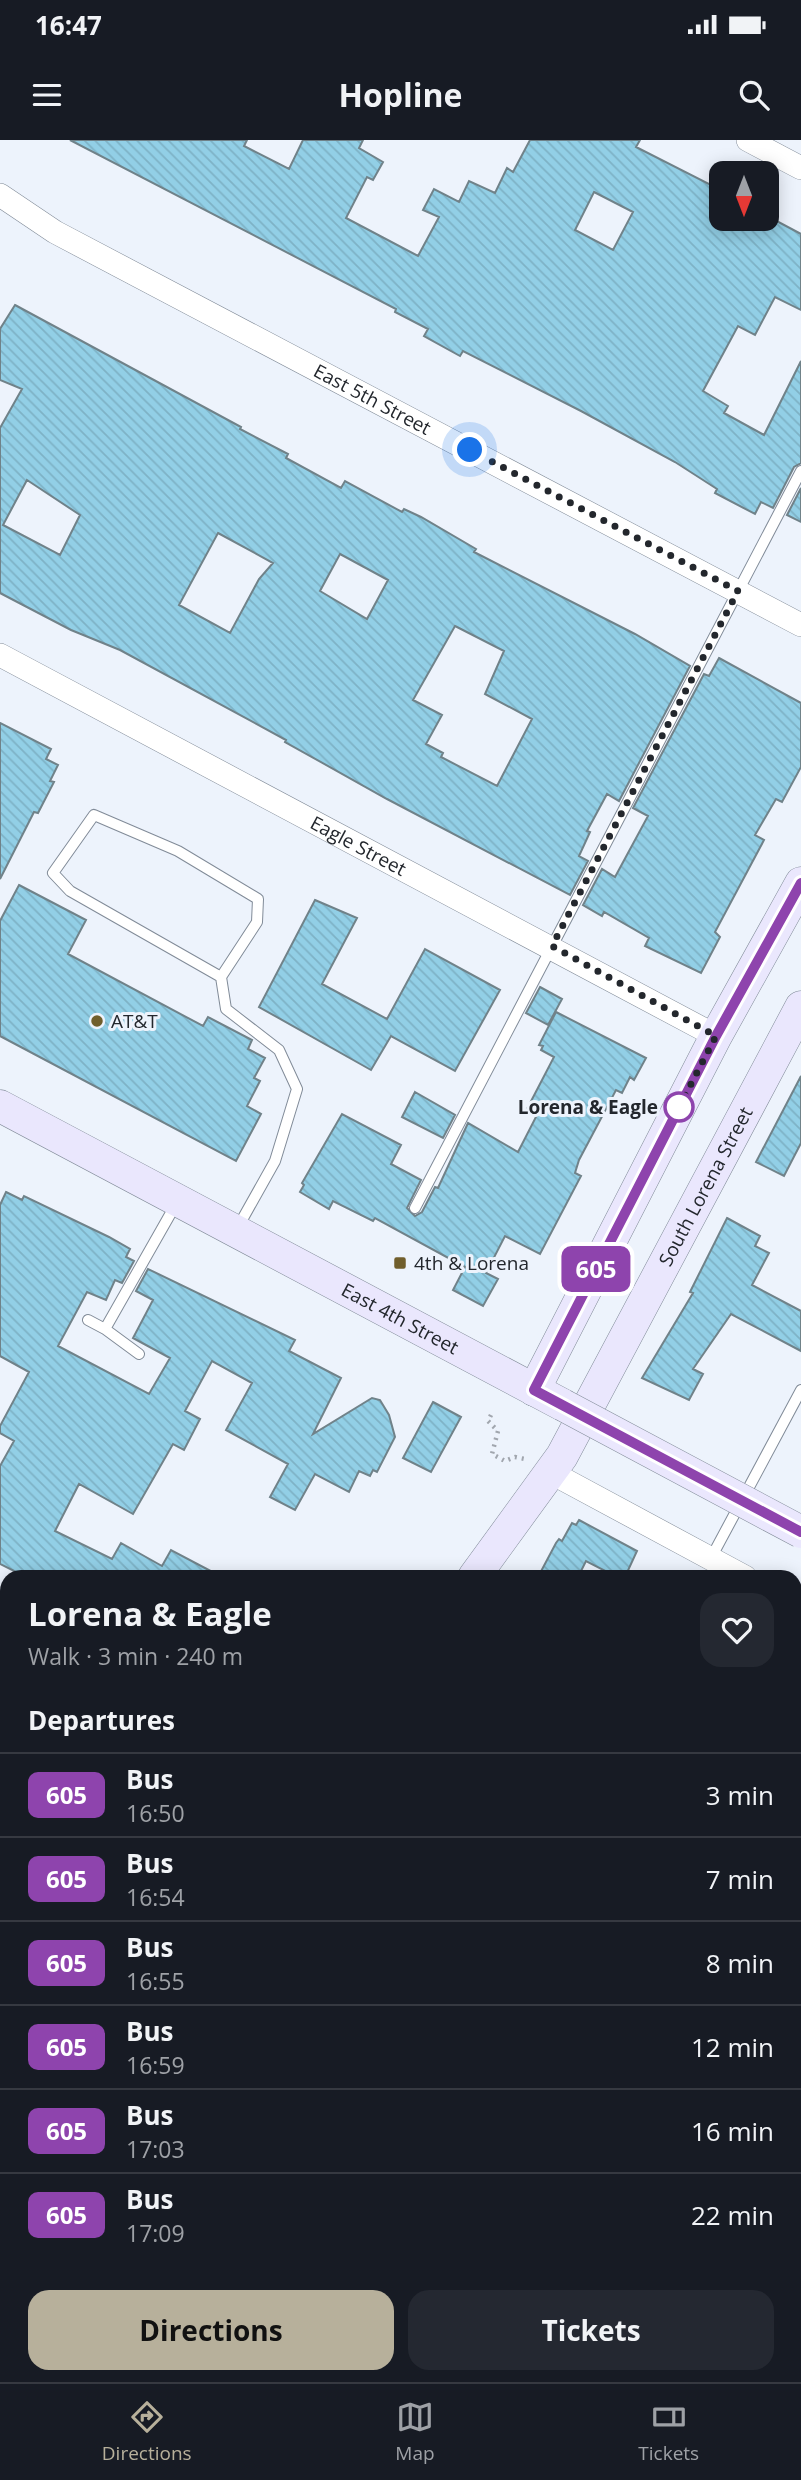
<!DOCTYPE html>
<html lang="en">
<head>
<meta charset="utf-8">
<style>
  body { margin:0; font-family:"Open Sans",sans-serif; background:#242831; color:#f1f3f6; height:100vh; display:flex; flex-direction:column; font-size:26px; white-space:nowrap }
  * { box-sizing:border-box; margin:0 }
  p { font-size:23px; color:#9ea1a6 }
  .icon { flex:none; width:38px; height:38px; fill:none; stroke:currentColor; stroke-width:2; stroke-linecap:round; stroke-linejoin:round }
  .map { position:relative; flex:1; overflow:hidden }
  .side { position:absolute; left:0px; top:1430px; width:802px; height:814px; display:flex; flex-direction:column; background:#171b24; border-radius:21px 21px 0 0; box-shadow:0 4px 18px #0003 }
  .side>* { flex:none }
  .badge { padding:0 14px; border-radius:10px; font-size:24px; line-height:46px }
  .needle { width:46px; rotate:180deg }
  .tools { position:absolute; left:709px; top:21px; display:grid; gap:14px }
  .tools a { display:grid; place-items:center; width:70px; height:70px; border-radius:14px; background:#171b24; box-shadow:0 4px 18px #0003; font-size:35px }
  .you { position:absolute; width:35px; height:35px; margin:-18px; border:5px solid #fff; border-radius:50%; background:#1a73e8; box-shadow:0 0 0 10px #1a73e833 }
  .map>.badge { position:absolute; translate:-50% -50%; box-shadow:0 0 0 4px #fff }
  h2 { padding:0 28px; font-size:26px; line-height:63px }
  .round { display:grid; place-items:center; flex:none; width:74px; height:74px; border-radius:21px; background:#242831 }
  .overview { display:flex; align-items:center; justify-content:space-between; height:119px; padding:0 28px }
  h1 { font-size:33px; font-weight:700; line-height:52px }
  .action { display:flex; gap:14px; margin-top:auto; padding:14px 28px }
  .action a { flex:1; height:80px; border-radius:21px; background:#b7b09b; color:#111; font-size:28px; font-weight:700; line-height:80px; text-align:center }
  .action a+a { background:#242831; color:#f1f3f6 }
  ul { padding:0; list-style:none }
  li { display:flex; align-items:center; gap:21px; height:84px; padding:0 28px; border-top:2px solid #363941 }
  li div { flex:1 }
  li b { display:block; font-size:26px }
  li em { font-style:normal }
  li .badge { min-width:77px; font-weight:700; text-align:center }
  .status { display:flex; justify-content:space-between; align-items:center; height:49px; padding:0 35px; background:#171b24; direction:ltr }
  .status svg { height:19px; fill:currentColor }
  header { display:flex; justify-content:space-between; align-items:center; height:91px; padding:0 28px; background:#171b24; font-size:32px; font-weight:700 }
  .menu { display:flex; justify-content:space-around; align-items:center; height:98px; border-top:2px solid #363941; background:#171b24; font-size:19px; color:#9ea1a6 }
  .menu a { display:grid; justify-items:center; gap:4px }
  .menu .on { color:#b7b09b }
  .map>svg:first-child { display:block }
  .building { fill:url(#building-back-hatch); stroke:#708289; stroke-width:2; fill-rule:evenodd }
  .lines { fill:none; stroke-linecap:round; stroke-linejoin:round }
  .lane-casing { stroke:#818b98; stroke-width:12 }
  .street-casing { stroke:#818b98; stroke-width:24 }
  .secondary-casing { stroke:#818b98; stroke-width:33 }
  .path { stroke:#a1a6ae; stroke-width:4.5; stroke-dasharray:2 5; stroke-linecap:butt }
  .lane { stroke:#fff; stroke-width:10 }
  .street { stroke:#fff; stroke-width:23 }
  .secondary { stroke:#eae7fd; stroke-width:32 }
  .secondary-bridge-casing { stroke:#818b98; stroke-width:33; stroke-linecap:butt }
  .secondary-bridge { stroke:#eae7fd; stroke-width:32 }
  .line-casing { stroke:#fff; stroke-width:16 }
  .line { stroke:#8e44ad; stroke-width:10 }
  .walk { stroke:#23272d; stroke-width:7; stroke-dasharray:0 12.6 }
  .poi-dot { fill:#705e2c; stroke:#edf3fc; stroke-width:2.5 }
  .stop-dot { fill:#fff; stroke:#8e44ad; stroke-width:3.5 }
  .labels { text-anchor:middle; stroke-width:6; stroke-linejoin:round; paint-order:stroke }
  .street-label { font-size:19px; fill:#23272d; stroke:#edf3fc }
  .poi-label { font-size:19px; fill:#23272d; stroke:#edf3fc; text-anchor:start }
  .stop-label { font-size:19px; font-weight:bold; fill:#23272d; stroke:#edf3fc; text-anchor:end }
</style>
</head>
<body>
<div class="status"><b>16:47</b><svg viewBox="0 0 49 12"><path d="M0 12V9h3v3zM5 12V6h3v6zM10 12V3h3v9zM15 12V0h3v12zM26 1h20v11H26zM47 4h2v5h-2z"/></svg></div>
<header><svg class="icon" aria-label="menu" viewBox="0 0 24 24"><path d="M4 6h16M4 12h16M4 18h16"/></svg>Hopline<svg class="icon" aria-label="search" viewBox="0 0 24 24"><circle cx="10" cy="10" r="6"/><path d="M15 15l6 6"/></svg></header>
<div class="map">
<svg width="801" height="2242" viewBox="0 0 801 2242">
  <defs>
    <pattern id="building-back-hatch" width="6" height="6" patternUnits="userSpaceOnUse" patternTransform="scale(1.75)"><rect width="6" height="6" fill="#92cfe6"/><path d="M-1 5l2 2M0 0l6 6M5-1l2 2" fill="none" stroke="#7eb2c6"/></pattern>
  </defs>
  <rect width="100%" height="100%" fill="#edf3fc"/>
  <!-- building -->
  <path class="building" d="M70,0H247L244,6L289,29L303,0H363L359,8L383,22L373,40L367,37L346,78L418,116L439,77L423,70L434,49L459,62L469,41L495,53L507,28L513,32L530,0H640L636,7L721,50V79H773L801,94V170L775,157L755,195L738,186L703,251L728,266L724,273L764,295L801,221V323L794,327L773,368L761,362L755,374L715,353L717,349L675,322L581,271L463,211L460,216L424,196L428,189L395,172L396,169ZM594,52L633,72L613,110L575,90Z
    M15,165L241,287L240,289L288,314L286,318L341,348L345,341L402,372L404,369L421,377L476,409L474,412L635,494L690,526L619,661L607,654L587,691L590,692L579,716L588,721L570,755L387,659L285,602L286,600L120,510L71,490L0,453V288L22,249L0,240V189ZM27,340L80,375L60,415L3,385ZM218,393L273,423L259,439L230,493L179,465ZM340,414L388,440L367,479L320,451ZM455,486L504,511L485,554L532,579L497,646L441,617L443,613L426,604L442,575L413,560Z
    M801,348V382L787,375Z
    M719,518L801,563V627L782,662L776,659L755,695L764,700L715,792L720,797L701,833L645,806L649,798L604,772L602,776L583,765L602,729L615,737L648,676L633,668L704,534L709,536Z
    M0,583L51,609L46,619L58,625L50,641L54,642L38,673L34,672L0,739Z
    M19,745L86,780L68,814L203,886L208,877L252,900L248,909L265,918L254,938L260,941L247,966L261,974L236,1021L0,896V781Z
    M315,760L357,778L322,844L387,879L425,809L500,850L455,931L391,896L371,930L259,867Z
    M540,847L562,859L548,885L526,873Z
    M556,872L646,918L634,940L630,937L622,953L616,950L579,1020L575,1033L581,1036L540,1114L505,1096L486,1133L498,1139L483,1166L453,1150L465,1127L375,1078L373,1081L333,1061L329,1069L300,1052L304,1045L302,1043L342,974L401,1005L391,1024L421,1040L407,1068L415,1076L422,1072L435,1047L438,1048L468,983L518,1012L537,975L527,969L554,917L541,910L543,906L539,905Z
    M801,936V1003L784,1036L756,1022Z
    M415,952L455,975L443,998L402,977Z
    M6,1052L22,1060L24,1056L109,1097L130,1109L126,1117L134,1121L122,1143L115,1140L106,1160L87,1152L58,1206L149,1254L170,1218L133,1198L153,1160L136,1151L148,1129L295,1200L289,1211L341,1238L313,1294L372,1258L380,1260L389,1275L395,1297L377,1332L373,1330L370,1336L359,1331L349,1352L315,1334L295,1370L270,1357L288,1324L226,1290L252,1243L212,1221L185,1271L200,1279L184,1310L173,1304L133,1374L79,1344L55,1391L112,1419L121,1403L162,1426L171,1410L222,1437H26L0,1424V1326L14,1301L0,1293V1286L29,1232L0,1216V1065Z
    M727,1078L760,1096L755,1106L769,1113L752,1145L801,1171V1211L731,1174L693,1229L703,1234L689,1260L642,1238L693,1153L690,1152Z
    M433,1262L461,1277L431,1332L403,1318Z
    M579,1380L637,1411L625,1437H617L586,1421L578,1437H538L556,1403L559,1399L562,1401L572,1383L576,1385Z"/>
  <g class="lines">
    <!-- lane casing -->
    <g class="lane-casing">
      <path id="lane" d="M221,837L70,751L53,733L94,675L178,711L258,759L257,782L221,837L226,869L279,910L297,949L275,1021L238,1087
        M415,1068L801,331
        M88,1180L105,1189
        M139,1214L105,1189L176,1064
        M711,1418L801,1250
        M794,1637L801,1640
        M794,2091L801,2094
        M236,2236L246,2242"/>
    </g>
    <!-- street casing -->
    <g class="street-casing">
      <g id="street">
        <path d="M748,0L801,28"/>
        <path id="s1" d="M0,55L55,92L801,485"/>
        <path id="s2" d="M0,515L716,896"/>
        <path d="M550,1332L745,1437"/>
        <path d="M794,1463L801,1466"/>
        <path d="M0,1484L7,1487"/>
        <path d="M0,1776L7,1779"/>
        <path d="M794,1860L801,1863"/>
        <path d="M633,2236L642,2242"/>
        <path d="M328,2241L330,2236"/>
      </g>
    </g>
    <!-- secondary casing -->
    <g class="secondary-casing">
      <g id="secondary">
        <path id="s3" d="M0,966L563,1265"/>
        <path d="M534,1250L716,896L801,743"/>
        <path id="s4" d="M474,1437L562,1316L801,867"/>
        <path d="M45,2242L48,2236"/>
      </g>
    </g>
    <!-- path -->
    <path class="path" d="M491,1275L488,1281L498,1291L492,1314L505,1321L515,1317L525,1319"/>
    <!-- lane -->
    <use href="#lane" class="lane"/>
    <!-- street -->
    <use href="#street" class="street"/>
    <!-- secondary -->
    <use href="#secondary" class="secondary"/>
    <!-- secondary-bridge casing -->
    <g class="secondary-bridge-casing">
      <path id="secondary-bridge" d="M563,1265L801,1392"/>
    </g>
    <!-- secondary-bridge -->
    <use href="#secondary-bridge" class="secondary-bridge"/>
  </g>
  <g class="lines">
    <!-- line casing -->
    <g class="line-casing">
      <path id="line" d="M801,743L716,896L534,1250L801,1392"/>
    </g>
    <!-- line -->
    <use href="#line" class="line"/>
    <!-- walk -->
    <path class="walk" d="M470,310L738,451L552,806L716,896L679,967"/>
  </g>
  <!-- markers -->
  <g class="poi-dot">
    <circle cx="97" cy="881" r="7"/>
    <rect x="393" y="1116" width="14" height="14" rx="3.5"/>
  </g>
  <circle class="stop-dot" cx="679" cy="967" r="14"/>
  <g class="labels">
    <!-- street labels -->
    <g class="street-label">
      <text dy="7" stroke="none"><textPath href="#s1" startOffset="425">East 5th Street</textPath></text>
      <text dy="7" stroke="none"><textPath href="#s2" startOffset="406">Eagle Street</textPath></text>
      <text dy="7" stroke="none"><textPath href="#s4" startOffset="455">South Lorena Street</textPath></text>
      <text dy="7" stroke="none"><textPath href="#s3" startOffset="453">East 4th Street</textPath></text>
    </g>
    <!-- poi labels -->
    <g class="poi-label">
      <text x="111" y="888">AT&amp;T</text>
      <text x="414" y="1130">4th &amp; Lorena</text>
    </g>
    <!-- stop labels -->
    <g class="stop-label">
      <text x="658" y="974">Lorena &amp; Eagle</text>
    </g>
  </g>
</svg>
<div class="tools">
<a><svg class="needle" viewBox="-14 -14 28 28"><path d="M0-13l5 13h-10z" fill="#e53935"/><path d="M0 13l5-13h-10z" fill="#9ea1a6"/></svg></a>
</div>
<div class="you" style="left:470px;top:310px"></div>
<b class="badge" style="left:596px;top:1129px;background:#8e44ad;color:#fff">605</b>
<section class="side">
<div class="overview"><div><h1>Lorena &amp; Eagle</h1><p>Walk · 3 min · 240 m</p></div><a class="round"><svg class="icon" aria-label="heart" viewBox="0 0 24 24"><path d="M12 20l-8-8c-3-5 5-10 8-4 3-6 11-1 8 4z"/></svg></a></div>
<h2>Departures</h2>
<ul>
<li><span class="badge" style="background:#8e44ad;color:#fff">605</span><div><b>Bus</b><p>16:50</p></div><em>3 min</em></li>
<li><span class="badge" style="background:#8e44ad;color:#fff">605</span><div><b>Bus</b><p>16:54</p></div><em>7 min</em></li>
<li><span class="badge" style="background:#8e44ad;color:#fff">605</span><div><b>Bus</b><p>16:55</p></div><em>8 min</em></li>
<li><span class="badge" style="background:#8e44ad;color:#fff">605</span><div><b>Bus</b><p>16:59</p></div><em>12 min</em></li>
<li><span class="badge" style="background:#8e44ad;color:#fff">605</span><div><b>Bus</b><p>17:03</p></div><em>16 min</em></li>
<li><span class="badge" style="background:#8e44ad;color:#fff">605</span><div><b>Bus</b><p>17:09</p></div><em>22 min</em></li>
</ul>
<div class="action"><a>Directions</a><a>Tickets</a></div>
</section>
</div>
<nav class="menu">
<a class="on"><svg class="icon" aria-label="directions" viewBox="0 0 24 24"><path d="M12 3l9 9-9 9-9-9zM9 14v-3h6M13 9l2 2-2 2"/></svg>Directions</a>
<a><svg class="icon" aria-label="map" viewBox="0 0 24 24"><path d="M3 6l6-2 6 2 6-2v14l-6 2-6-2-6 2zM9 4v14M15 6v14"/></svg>Map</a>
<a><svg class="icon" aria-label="tickets" viewBox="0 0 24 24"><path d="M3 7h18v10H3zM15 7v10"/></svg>Tickets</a>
</nav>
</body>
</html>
